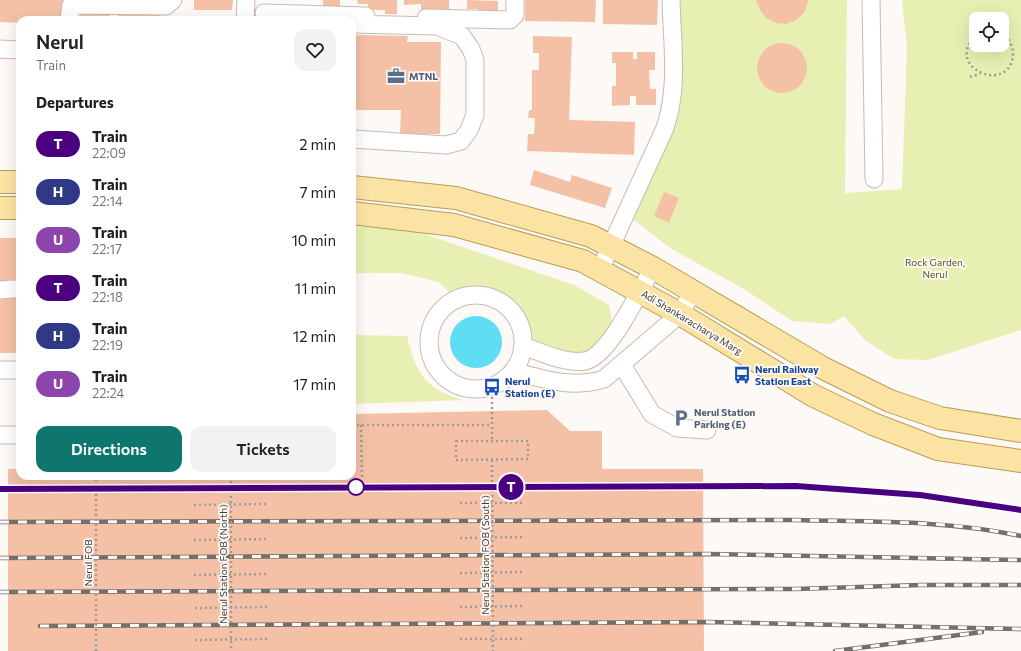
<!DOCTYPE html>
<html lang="en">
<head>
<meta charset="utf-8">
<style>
  body { margin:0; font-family:Commissioner,sans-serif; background:#f2f2f2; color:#202124; height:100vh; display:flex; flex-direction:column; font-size:15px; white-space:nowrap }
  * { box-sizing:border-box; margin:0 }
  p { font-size:13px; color:#757577 }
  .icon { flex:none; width:22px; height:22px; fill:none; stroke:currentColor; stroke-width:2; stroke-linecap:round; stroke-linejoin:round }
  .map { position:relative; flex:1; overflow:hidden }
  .details { position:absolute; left:16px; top:16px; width:340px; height:464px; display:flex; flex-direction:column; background:#fff; border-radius:12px; box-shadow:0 4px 16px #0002 }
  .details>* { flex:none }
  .badge { padding:0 8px; border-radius:13px; font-size:14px; line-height:26px }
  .buttons { position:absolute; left:969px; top:12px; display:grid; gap:8px }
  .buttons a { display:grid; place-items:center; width:40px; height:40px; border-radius:8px; background:#fff; box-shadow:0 4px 16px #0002; font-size:20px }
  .map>.badge { position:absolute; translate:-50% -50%; box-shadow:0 0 0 2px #fff }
  h2 { padding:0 20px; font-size:15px; line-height:36px }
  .round { display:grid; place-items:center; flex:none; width:42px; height:42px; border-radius:12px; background:#f2f2f2 }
  .overview { display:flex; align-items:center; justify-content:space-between; height:68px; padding:0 20px }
  h1 { font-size:19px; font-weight:600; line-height:30px }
  .button { display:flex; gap:8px; margin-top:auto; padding:8px 20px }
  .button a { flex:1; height:46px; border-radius:12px; background:#0f766e; color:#fff; font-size:16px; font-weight:600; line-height:46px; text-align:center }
  .button a+a { background:#f2f2f2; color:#202124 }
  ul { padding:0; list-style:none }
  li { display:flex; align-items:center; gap:12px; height:48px; padding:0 20px }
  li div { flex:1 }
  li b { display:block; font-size:15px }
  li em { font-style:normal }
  li .badge { min-width:44px; font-weight:700; text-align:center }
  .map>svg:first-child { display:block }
  .green { fill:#e7f0b2; fill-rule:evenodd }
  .water { fill:#5eddf3 }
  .building { fill:#f4c1a6 }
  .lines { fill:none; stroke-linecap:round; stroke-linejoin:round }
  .minor-casing { stroke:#cbb9af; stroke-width:19 }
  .major-casing { stroke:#b89d55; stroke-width:24 }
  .path { stroke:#a09b98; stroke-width:2.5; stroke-dasharray:2 3; stroke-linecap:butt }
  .minor { stroke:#fff; stroke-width:17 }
  .major { stroke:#fbe4a3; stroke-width:22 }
  .rail-casing { stroke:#756e6b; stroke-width:4.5 }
  .rail { stroke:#fdf9f7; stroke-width:3; stroke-dasharray:9; stroke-linecap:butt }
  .path-bridge { stroke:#a09b98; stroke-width:2.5; stroke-dasharray:2 3; stroke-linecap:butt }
  .line-casing { stroke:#fff; stroke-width:9 }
  .line { stroke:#4b0082; stroke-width:6 }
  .stop-dot { fill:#fff; stroke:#4b0082; stroke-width:2 }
  .labels { text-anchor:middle; stroke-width:3.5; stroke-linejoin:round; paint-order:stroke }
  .service-label { font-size:10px; font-weight:bold; fill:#4e5e75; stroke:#fdf9f7; text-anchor:start }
  .park-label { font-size:10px; fill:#545a18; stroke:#fdf9f7 }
  .street-label { font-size:10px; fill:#413a36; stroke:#fdf9f7 }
  .transit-label { font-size:10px; font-weight:bold; fill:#164399; stroke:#fdf9f7; text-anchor:start }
</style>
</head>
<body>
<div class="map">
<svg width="1021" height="651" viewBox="0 0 1021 651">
  <rect width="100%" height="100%" fill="#fdf9f7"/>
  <!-- green -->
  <path class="green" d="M677,0H847L845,193L902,189L907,46L902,0H1021V330L928,360L894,359L865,340L844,316L830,324L792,321L744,289L670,248L633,219L678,117L680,92ZM976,19H1002V45H976Z
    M352,226L413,230L574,285L609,305L613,325L604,343L575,358L528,341C525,298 490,282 452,295L439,282L401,273H352Z
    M352,335L407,336C412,356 418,378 437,389C445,394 454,397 463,400L352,404Z"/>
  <!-- water -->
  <path class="water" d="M450 342a26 26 0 1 1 52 0a26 26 0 1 1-52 0Z"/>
  <!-- building -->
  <path class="building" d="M0,0H65V20H20V23L0,22Z
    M194,0H233L232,10H194Z
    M323,0H340V8H323Z
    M357,0H397V14H385V10H368V4H358Z
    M404,0H449V14H421V4L404,5Z
    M467,0L498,1V14H478V9H467Z
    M525,0H596L595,22L525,21Z
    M603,0H658L657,25L603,24Z
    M756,0H809L804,13L796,20L786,24L776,23L766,18L760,10Z
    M80,9H110V20H80Z
    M146,9L161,10V20H118V10H132V14H146Z
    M352,35L408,36L407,42H441L440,134H400L401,110H352Z
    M533,36L572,37L569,120L635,122L634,155L527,151L528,134H534L535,118H528L529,110H532V70H539V53H533Z
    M757 68a25 25 0 1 1 50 0a25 25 0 1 1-50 0Z
    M612,52H633V59H637V52H655V70H649L650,89H656V105H636V96H630V105L612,106V86H616V63H612Z
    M534,170L570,182L572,175L612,188L605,208L530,185Z
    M664,192L679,198L669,223L654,216Z
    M0,238H20V281H0Z
    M0,295H20V353H0Z
    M547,410L570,431H602V469H703L704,651H8V469H20V476H352V414Z"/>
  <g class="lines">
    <!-- minor casing -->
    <g class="minor-casing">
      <path id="minor" d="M871,0L874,179
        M264,13L366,16
        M426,18L510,20L515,15V0
        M69,20L71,5L166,6L173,0
        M245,20L246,0
        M352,24L437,26L462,36L471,49L475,60V115L469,130L461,141L446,145L352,139
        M0,49L20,50
        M600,270L665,128C679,88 672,42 671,0
        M0,290L14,289
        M429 342a47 47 0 1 1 94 0a47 47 0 1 1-94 0Z
        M523,346C541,352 565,364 585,361C610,356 640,289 653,268
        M622,365L652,414L677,428L707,430
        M0,370H20
        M513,371C544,379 572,389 604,379L680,314L693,291
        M0,435H20"/>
    </g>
    <!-- major casing -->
    <g class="major-casing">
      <path id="major" d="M0,182H20
        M352,187L456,198L591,236L653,268L823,368L890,401L940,418L1021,431
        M0,208H20
        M352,213L454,225L583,261L680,314L814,396L873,424L938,449L1021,461"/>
    </g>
    <!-- path -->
    <path class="path" d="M976,35C942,68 1011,96 1013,54C1013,46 1009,38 1002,33
      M970,77L980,74
      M492,387V441
      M352,425H492
      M361,425L362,477
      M456,441H528V459L456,460Z
      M460,503H524
      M194,505L266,504
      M460,538L524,537
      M194,540L266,539
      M460,573L525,572
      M194,575L267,574
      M460,607L525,606
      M195,608L267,607
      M460,639H525
      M195,640L267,639"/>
    <!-- minor -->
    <use href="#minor" class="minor"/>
    <!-- major -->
    <use href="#major" class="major"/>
    <!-- rail casing -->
    <g class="rail-casing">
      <path id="rail" d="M0,489L796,486L920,495L1021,510
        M0,522L795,520C871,522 947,520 1021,536
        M0,558L708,554L1021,560
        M0,592L795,589L921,585H1021
        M40,626L708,622L1021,629
        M835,651L982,632"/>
    </g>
    <!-- rail -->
    <use href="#rail" class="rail"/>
    <!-- path-bridge -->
    <path class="path-bridge" d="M492,460L493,651
      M231,476V651
      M96,651V476"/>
  </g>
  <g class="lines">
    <!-- line casing -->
    <g class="line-casing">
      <path id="line" d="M0,489L796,486L920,495L1021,510"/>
    </g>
    <!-- line -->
    <use href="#line" class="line"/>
  </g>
  <!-- icons -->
  <defs>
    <g id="office-bare" transform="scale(1.38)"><path d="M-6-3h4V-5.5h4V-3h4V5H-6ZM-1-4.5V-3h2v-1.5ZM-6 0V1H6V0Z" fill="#5c6f8a" stroke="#fdf9f7" stroke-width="2.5" paint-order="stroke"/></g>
    <g id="bus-bare" transform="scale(1.38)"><path d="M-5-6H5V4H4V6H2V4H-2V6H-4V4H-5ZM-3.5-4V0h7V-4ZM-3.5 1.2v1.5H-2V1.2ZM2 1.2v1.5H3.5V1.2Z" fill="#1a4fb4" stroke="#fdf9f7" stroke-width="2.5" paint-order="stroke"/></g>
    <g id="parking-bare" transform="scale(1.38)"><path d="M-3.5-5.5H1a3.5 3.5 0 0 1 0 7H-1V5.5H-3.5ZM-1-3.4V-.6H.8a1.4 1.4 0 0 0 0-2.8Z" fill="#5c6f8a" stroke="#fdf9f7" stroke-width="2.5" paint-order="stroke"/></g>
  </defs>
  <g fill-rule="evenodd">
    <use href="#office-bare" x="396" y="76"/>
    <use href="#bus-bare" x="742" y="375"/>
    <use href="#bus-bare" x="492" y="387"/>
    <use href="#parking-bare" x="681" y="418"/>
  </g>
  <!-- markers -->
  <circle class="stop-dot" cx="356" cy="487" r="8"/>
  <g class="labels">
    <!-- service labels -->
    <g class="service-label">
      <text x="409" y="80">MTNL</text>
      <text x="694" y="416">Nerul Station<tspan x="694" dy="12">Parking (E)</tspan></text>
    </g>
    <!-- park labels -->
    <g class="park-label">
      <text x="935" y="266">Rock Garden,<tspan x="935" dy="12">Nerul</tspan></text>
    </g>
    <!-- street labels -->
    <g class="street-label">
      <text transform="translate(692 322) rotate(31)" y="4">Adi Shankaracharya Marg</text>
      <text transform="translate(485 555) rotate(-90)" y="4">Nerul Station FOB (South)</text>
      <text transform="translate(88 563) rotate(-90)" y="4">Nerul FOB</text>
      <text transform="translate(223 564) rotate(-90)" y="4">Nerul Station FOB (North)</text>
    </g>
    <!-- transit labels -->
    <g class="transit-label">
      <text x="755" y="373">Nerul Railway<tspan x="755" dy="12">Station East</tspan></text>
      <text x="505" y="385">Nerul<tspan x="505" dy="12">Station (E)</tspan></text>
    </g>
  </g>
</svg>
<div class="buttons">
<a><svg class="icon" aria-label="locate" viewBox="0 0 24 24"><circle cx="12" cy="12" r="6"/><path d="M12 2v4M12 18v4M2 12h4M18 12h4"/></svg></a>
</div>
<b class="badge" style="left:511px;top:487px;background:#4b0082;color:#fff">T</b>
<section class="details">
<div class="overview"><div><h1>Nerul</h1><p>Train</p></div><a class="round"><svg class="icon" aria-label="heart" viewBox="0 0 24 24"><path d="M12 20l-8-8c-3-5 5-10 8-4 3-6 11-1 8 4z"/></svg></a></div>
<h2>Departures</h2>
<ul>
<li><span class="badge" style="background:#4b0082;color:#fff">T</span><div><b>Train</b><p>22:09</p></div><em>2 min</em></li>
<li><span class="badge" style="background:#303888;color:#fff">H</span><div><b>Train</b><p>22:14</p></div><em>7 min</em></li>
<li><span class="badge" style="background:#8e44ad;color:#fff">U</span><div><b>Train</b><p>22:17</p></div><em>10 min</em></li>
<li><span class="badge" style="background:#4b0082;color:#fff">T</span><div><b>Train</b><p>22:18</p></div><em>11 min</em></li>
<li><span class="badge" style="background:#303888;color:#fff">H</span><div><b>Train</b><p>22:19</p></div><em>12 min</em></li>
<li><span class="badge" style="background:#8e44ad;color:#fff">U</span><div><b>Train</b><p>22:24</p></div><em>17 min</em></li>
</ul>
<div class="button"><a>Directions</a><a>Tickets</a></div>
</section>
</div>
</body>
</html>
